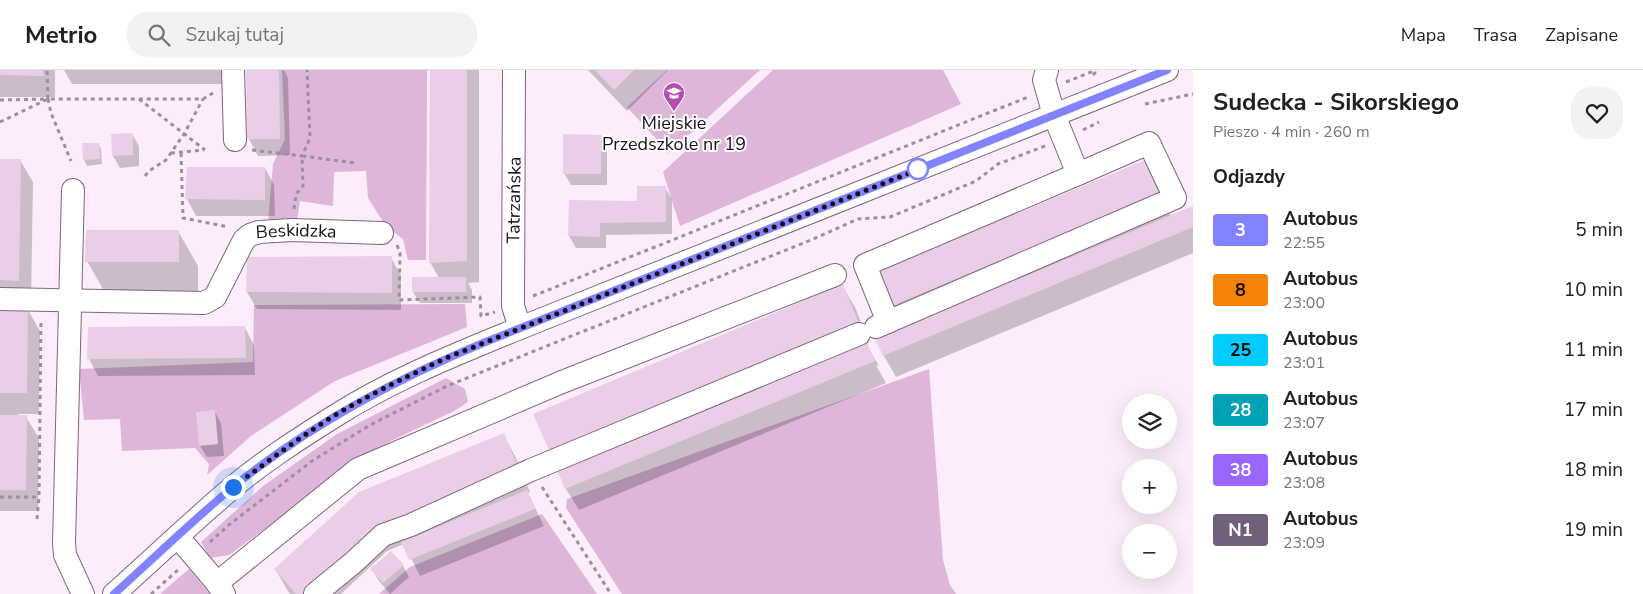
<!DOCTYPE html>
<html lang="pl">
<head>
<meta charset="utf-8">
<style>
  body { margin:0; font-family:"Nunito Sans",sans-serif; background:#f2f2f2; color:#202124; height:100vh; display:flex; flex-direction:column; font-size:19px; white-space:nowrap }
  * { box-sizing:border-box; margin:0 }
  p { font-size:16px; color:#757577 }
  .icon { flex:none; width:28px; height:28px; fill:none; stroke:currentColor; stroke-width:2; stroke-linecap:round; stroke-linejoin:round }
  .map { position:relative; flex:1; overflow:hidden }
  .side { display:flex; flex-direction:column; background:#fff; width:450px }
  .side>* { flex:none }
  .badge { padding:0 10px; border-radius:4px; font-size:18px; line-height:32px }
  .tools { position:absolute; left:1122px; top:324px; display:grid; gap:10px }
  .tools a { display:grid; place-items:center; width:55px; height:55px; border-radius:50%; background:#fff; box-shadow:0 5px 20px #0002; font-size:25px }
  .you { position:absolute; width:25px; height:25px; margin:-12px; border:4px solid #fff; border-radius:50%; background:#1a73e8; box-shadow:0 0 0 8px #1a73e833 }
  .map>.badge { position:absolute; translate:-50% -50%; box-shadow:0 0 0 2px #fff }
  h2 { padding:0 20px; font-size:19px; line-height:45px }
  .round { display:grid; place-items:center; flex:none; width:52px; height:52px; border-radius:20px; background:#f2f2f2 }
  .summary { display:flex; align-items:center; justify-content:space-between; height:85px; padding:0 20px }
  h1 { font-size:24px; font-weight:700; line-height:38px }
  ul { padding:0; list-style:none }
  li { display:flex; align-items:center; gap:15px; height:60px; padding:0 20px }
  li div { flex:1 }
  li b { display:block; font-size:19px }
  li em { font-style:normal }
  li .badge { min-width:55px; font-weight:700; text-align:center }
  header { display:flex; align-items:center; gap:30px; box-sizing:border-box; height:70px; padding:0 25px; background:#fff; border-bottom:1px solid #e0e0e0 }
  header strong { font-size:24px }
  nav { display:flex; gap:28px; margin-inline-start:auto; font-size:18px }
  .search { width:350px; height:45px; background:#f2f2f2; display:flex; align-items:center; gap:12px; box-sizing:border-box; padding:0 18px; border-radius:20px; color:#757577; font-size:19px }
  main { display:flex; flex:1; min-height:0 }
  .map>svg:first-child { display:block }
  .green { fill:#ddb6d9 }
  .shadow { fill:#0003 }
  .building { fill:#eacee7 }
  .lines { fill:none; stroke-linecap:round; stroke-linejoin:round }
  .minor-casing { stroke:#7f667d; stroke-width:24 }
  .path { stroke:#9d909c; stroke-width:3; stroke-dasharray:4 4; stroke-linecap:butt }
  .minor { stroke:#fff; stroke-width:22 }
  .line-casing { stroke:#fff; stroke-width:11 }
  .line { stroke:#8383ff; stroke-width:8 }
  .walk { stroke:#180f18; stroke-width:5; stroke-dasharray:0 9 }
  .stop-dot { fill:#fff; stroke:#8383ff; stroke-width:2.5 }
  .labels { text-anchor:middle; stroke-width:4; stroke-linejoin:round; paint-order:stroke }
  .poi-label { font-size:18px; fill:#180f18; stroke:#fff }
  .street-label { font-size:18px; fill:#180f18; stroke:#fff }
</style>
</head>
<body>
<header>
<strong>Metrio</strong>
<div class="search"><svg class="icon" aria-label="search" viewBox="0 0 24 24"><circle cx="10" cy="10" r="6"/><path d="M15 15l6 6"/></svg>Szukaj tutaj</div>
<nav><a>Mapa</a><a>Trasa</a><a>Zapisane</a></nav>
</header>
<main>
<div class="map">
<svg width="1193" height="524" viewBox="0 0 1193 524">
  <rect width="100%" height="100%" fill="#fdecfb"/>
  <!-- green -->
  <path class="green" d="M282,0H427L426,190H408L403,169L385,155L368,128L366,101L334,102L333,136L300,131L297,151L268,152L273,94L285,69Z
    M667,0H760L669,83L627,37Z
    M773,0H943L961,34L680,156L663,102Z
    M465,234L467,257L335,311L251,366L207,405L209,394L195,378L122,381L120,349L84,350L79,299L253,292L254,235Z
    M929,299L943,490L950,515L956,524H622L566,438L567,429Z
    M446,308L465,319L468,332L456,340L391,371L343,398L296,436L229,485L210,488L201,472L263,416L337,364Z
    M542,444L597,524H379L410,497Z
    M189,499L210,524H160Z"/>
  <!-- shadow -->
  <path class="shadow" d="M0,0H55V27H0Z
    M64,0H228V14H72Z
    M247,0H284L288,8L290,85L258,86L249,69Z
    M432,0H479V212L468,213L472,220V233H420L413,222L439,208L430,192Z
    M588,0H668L627,41Z
    M132,64L139,76V96L120,98L113,86V65Z
    M601,66L607,78V115H571L564,103Z
    M98,74L101,79L102,94L87,96L84,90L83,75Z
    M0,90H20L33,112L31,232L0,231Z
    M1144,91L1157,113L1171,146L1193,137V183L896,307L884,286L877,269L905,258L892,236Z
    M265,98L274,115L275,146H196L187,129Z
    M665,118L672,129V164L606,165V178H576L569,166Z
    M178,161L198,196V226H107L87,191Z
    M248,188H391L401,205V240L257,239L247,222Z
    M842,216L855,237L869,273L866,274L879,296L876,295L886,313L579,440L566,419L558,401L561,400L550,380Z
    M0,240H28L40,261L39,344H18V346L26,347L39,368L38,441H0Z
    M245,258L254,275L255,305L98,306L89,289Z
    M215,342L221,353L224,386L207,387L200,376Z
    M503,364L515,386L530,422L528,423L544,456L420,506L404,474L387,481L341,524H290L288,521L275,499Z
    M403,496L409,507L390,524L379,511L372,499Z"/>
  <!-- building -->
  <path class="building" d="M0,0H43L44,6L0,5Z
    M246,0H279L280,69H247Z
    M430,0H467V191L429,193Z
    M595,0H634L614,20Z
    M133,63V85L112,86L111,64Z
    M563,64L601,65V104H563Z
    M82,73H99L100,89L83,90Z
    M0,89H21L19,211L0,210Z
    M1145,90L1159,124L891,236L877,202Z
    M187,97H265V130L185,129Z
    M637,116H666V152L600,153V167L568,166L569,130L637,131Z
    M1193,136V157L883,286L875,269Z
    M86,160H179V192H85Z
    M392,186V223L246,222L247,187Z
    M412,207H466V222H412Z
    M843,214L858,251L549,380L533,344Z
    M0,238L28,239L27,323H0Z
    M245,256L246,288L87,289L88,257Z
    M867,273L875,291L565,419L557,400Z
    M215,340L218,374L199,376L196,342Z
    M0,345H27L26,420H0Z
    M504,363L519,400L375,459L306,524H296L274,499L359,422Z
    M527,420L535,439L409,490L401,472Z
    M391,481L404,495L383,513L370,499Z"/>
  <g class="lines">
    <!-- minor casing -->
    <g class="minor-casing">
      <g id="minor">
        <path d="M233,0L235,70"/>
        <path d="M514,0L513,236L520,258"/>
        <path d="M73,120L64,473L65,485L83,524"/>
        <path id="s1" d="M0,229L204,233L215,227L244,170L250,165L259,162L292,160L382,163"/>
        <path d="M888,252L865,195L1078,104"/>
        <path d="M876,257L1175,128L1149,73L1078,104L1054,45L1044,10L1047,0"/>
        <path d="M178,467L217,513L224,524"/>
        <path d="M217,513L358,399L562,312L835,205"/>
        <path d="M114,524C153,489 192,452 232,418C264,391 300,368 335,346C393,309 457,284 520,258L1167,0"/>
        <path d="M315,524L354,492L383,465L411,455L531,400L859,264"/>
      </g>
    </g>
    <!-- path -->
    <path class="path" d="M1093,5L1098,0
      M1066,12L1096,0
      M48,29L51,43L71,91
      M139,29L205,80
      M0,30L48,29L47,0
      M1145,34L1193,24
      M0,52L48,29H203L213,23
      M1083,60L1099,52
      M252,80L302,86L310,68L307,0
      M171,83L204,80
      M181,83L183,148L229,157
      M145,106L149,101L166,90L184,64L203,29
      M294,139L296,124L303,116L302,86L355,93
      M397,175L400,183L399,230L480,227L481,246L495,242
      M533,226L1028,27
      M542,417L611,524
      M0,427H39
      M37,449L39,427L41,249
      M210,472L230,454L312,391L370,355L447,316L811,170L858,149L890,147L976,111L998,94L1045,76
      M151,524L179,499"/>
    <!-- minor -->
    <use href="#minor" class="minor"/>
  </g>
  <g class="lines">
    <!-- line casing -->
    <g class="line-casing">
      <path id="line" d="M114,524C153,489 192,451 233,417C308,356 394,310 483,273L1167,0"/>
    </g>
    <!-- line -->
    <use href="#line" class="line"/>
    <!-- walk -->
    <path class="walk" d="M233,417C267,392 301,366 337,344C372,323 409,306 446,288L922,98L918,99"/>
  </g>
  <!-- icons -->
  <defs>
    <g id="school-pin" transform="scale(1.125)"><path d="M0 17L-7.5 6A9.5 9.5 0 1 1 7.5 6Z" fill="#b64eb2" stroke="#fff"/><path d="M0-5L7-2L0 1L-7-2ZM-4 1L0 2.5L4 1V4Q0 6-4 4Z" fill="#fff"/></g>
  </defs>
  <g fill-rule="evenodd">
    <use href="#school-pin" x="674" y="23"/>
  </g>
  <!-- markers -->
  <circle class="stop-dot" cx="918" cy="99" r="10"/>
  <g class="labels">
    <!-- poi labels -->
    <g class="poi-label">
      <text x="674" y="59">Miejskie<tspan x="674" dy="21">Przedszkole nr 19</tspan></text>
    </g>
    <!-- street labels -->
    <g class="street-label">
      <text transform="translate(514 130) rotate(-89)" y="6">Tatrzańska</text>
      <text dy="6" stroke="none"><textPath href="#s1" startOffset="335">Beskidzka</textPath></text>
    </g>
  </g>
</svg>
<div class="tools">
<a><svg class="icon" aria-label="layers" viewBox="0 0 24 24"><path d="M12 4l9 5-9 5-9-5zM3 14l9 5 9-5"/></svg></a>
<a>+</a>
<a>−</a>
</div>
<div class="you" style="left:233px;top:417px"></div>
</div>
<section class="side">
<div class="summary"><div><h1>Sudecka - Sikorskiego</h1><p>Pieszo · 4 min · 260 m</p></div><a class="round"><svg class="icon" aria-label="heart" viewBox="0 0 24 24"><path d="M12 20l-8-8c-3-5 5-10 8-4 3-6 11-1 8 4z"/></svg></a></div>
<h2>Odjazdy</h2>
<ul>
<li><span class="badge" style="background:#8383ff;color:#fff">3</span><div><b>Autobus</b><p>22:55</p></div><em>5 min</em></li>
<li><span class="badge" style="background:#f68308;color:#111">8</span><div><b>Autobus</b><p>23:00</p></div><em>10 min</em></li>
<li><span class="badge" style="background:#0cf;color:#111">25</span><div><b>Autobus</b><p>23:01</p></div><em>11 min</em></li>
<li><span class="badge" style="background:#00a3b4;color:#fff">28</span><div><b>Autobus</b><p>23:07</p></div><em>17 min</em></li>
<li><span class="badge" style="background:#96f;color:#fff">38</span><div><b>Autobus</b><p>23:08</p></div><em>18 min</em></li>
<li><span class="badge" style="background:#72607b;color:#fff">N1</span><div><b>Autobus</b><p>23:09</p></div><em>19 min</em></li>
</ul>
</section>
</main>
</body>
</html>
